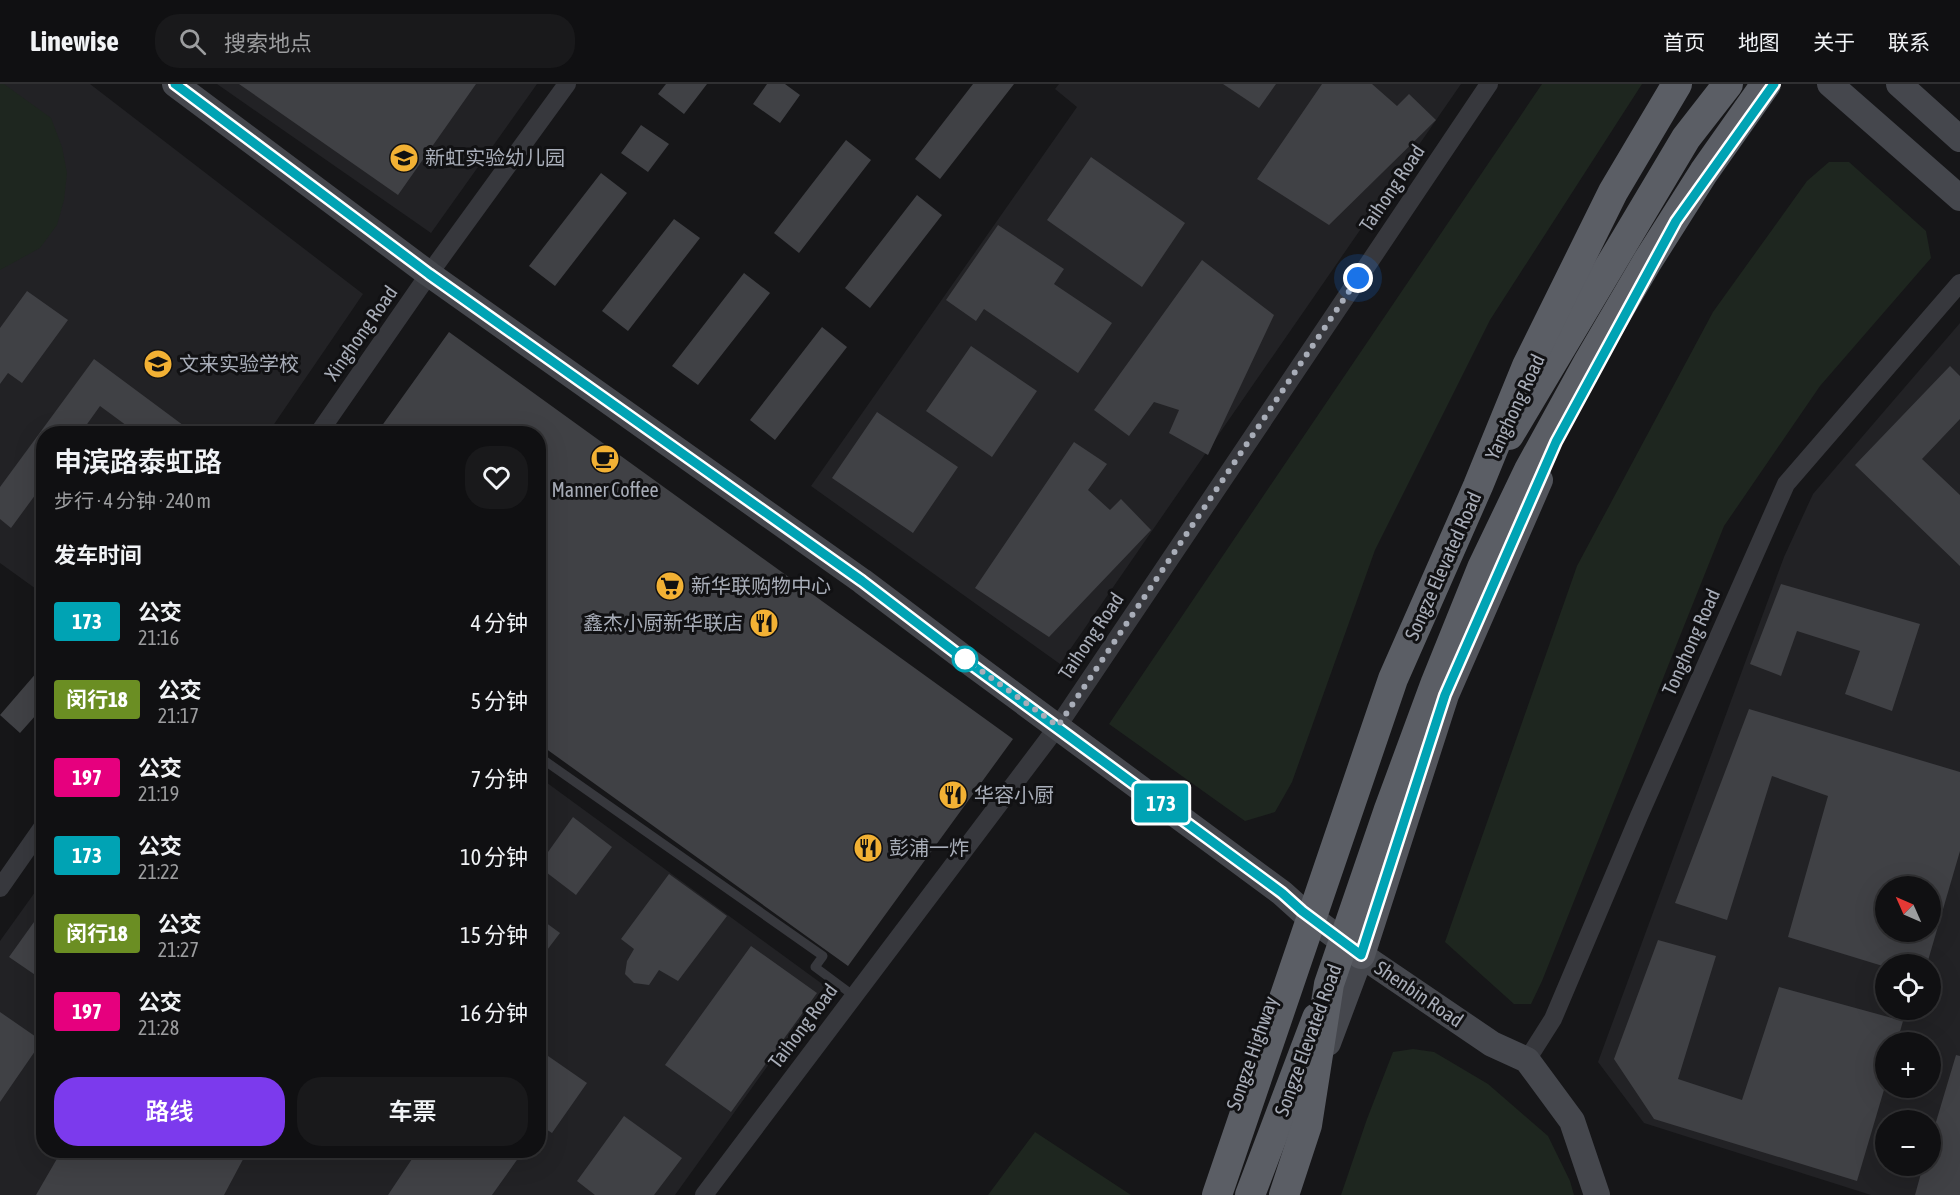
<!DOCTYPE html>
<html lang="zh">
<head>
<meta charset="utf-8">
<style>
  body { margin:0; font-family:"Asap Condensed","Noto Sans SC",sans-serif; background:#19191b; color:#f1f3f6; height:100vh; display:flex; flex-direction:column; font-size:22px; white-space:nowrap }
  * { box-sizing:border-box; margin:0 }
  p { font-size:20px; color:#9c9d9f }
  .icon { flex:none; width:33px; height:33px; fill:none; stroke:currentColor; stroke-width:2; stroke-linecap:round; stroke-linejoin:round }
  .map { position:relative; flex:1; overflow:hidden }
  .details { position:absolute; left:36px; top:342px; width:510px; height:732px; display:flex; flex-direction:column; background:#101012; border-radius:24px; box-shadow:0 6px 24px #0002,0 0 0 2px #303032 }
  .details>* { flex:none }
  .badge { padding:0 12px; border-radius:4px; font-size:21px; line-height:39px }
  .needle { width:39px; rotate:315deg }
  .buttons { position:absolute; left:1875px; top:792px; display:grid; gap:12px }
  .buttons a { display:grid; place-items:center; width:66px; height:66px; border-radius:50%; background:#101012; box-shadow:0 6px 24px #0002,0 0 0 2px #303032; font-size:30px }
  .you { position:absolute; width:30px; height:30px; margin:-15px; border:4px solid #fff; border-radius:50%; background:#1a73e8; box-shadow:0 0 0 9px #1a73e833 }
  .map>.badge { position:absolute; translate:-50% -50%; box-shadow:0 0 0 3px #fff }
  h2 { padding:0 18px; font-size:22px; line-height:54px }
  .round { display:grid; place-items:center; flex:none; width:63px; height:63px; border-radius:24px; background:#19191b }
  .summary { display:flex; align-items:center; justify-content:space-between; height:102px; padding:0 18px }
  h1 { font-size:28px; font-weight:600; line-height:45px }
  .cta { display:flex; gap:12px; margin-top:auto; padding:12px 18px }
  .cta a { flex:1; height:69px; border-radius:24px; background:#7c3aed; color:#fff; font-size:24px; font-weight:600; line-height:69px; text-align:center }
  .cta a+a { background:#19191b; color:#f1f3f6 }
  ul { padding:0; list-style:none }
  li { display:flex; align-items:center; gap:18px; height:78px; padding:0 18px }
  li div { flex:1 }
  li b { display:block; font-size:22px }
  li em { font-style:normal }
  li .badge { min-width:66px; font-weight:700; text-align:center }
  header { display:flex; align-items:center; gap:36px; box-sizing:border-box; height:84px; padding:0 30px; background:#101012; border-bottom:2px solid #303032 }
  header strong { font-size:28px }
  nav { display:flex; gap:33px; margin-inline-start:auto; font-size:21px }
  .search { width:420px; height:54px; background:#19191b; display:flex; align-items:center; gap:15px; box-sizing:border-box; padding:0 21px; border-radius:24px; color:#9c9d9f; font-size:22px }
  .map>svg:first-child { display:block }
  .built { fill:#222225; fill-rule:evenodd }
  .green { fill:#1e261f }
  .building { fill:#404145; fill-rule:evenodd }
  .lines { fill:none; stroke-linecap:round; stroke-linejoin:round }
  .service { stroke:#37383d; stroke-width:9 }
  .minor { stroke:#37383d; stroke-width:18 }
  .secondary { stroke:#45474d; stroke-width:26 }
  .primary { stroke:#53555c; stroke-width:28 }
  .trunk { stroke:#5b5e65; stroke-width:30 }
  .trunk-bridge { stroke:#5b5e65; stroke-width:30 }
  .line-casing { stroke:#fff; stroke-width:14 }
  .line { stroke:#00a3b4; stroke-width:9 }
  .walk { stroke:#a8adb8; stroke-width:6; stroke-dasharray:0 10.8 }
  .stop-dot { fill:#fff; stroke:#00a3b4; stroke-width:3 }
  .labels { text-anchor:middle; stroke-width:6; stroke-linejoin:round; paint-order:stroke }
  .poi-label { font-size:20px; fill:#a8adb8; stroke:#111113; text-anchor:start }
  .street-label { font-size:20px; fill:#a8adb8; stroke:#111113 }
</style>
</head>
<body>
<header>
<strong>Linewise</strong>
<div class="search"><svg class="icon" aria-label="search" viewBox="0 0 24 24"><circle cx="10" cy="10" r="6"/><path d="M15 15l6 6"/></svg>搜索地点</div>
<nav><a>首页</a><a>地图</a><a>关于</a><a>联系</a></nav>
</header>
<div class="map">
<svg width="1960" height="1111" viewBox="0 0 1960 1111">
  <rect width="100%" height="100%" fill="#161618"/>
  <!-- built -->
  <path class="built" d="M0,0H90L363,210L268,349L44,350L43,510L0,479Z
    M217,0H537L431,149Z
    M1059,0H1461L1060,580L811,402L1077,23L1055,5Z
    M1960,239V1111H1871L1644,1039L1598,978L1784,473L1813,410ZM1886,802H1930V848H1886ZM1886,880H1930V926H1886ZM1886,958H1930V1004H1886ZM1886,1036H1930V1082H1886Z
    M539,693L825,902L675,1111H0V857L43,797L44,1066H538Z"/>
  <!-- green -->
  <path class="green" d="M0,0H4L51,34L62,63L67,89L64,116L57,141L40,164L0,186Z
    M1542,0H1642L1490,236L1375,466L1292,698L1275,728L1245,737L1109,640Z
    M1829,78H1849L1926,147L1931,174L1820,302L1724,442L1542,897L1531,920H1514L1445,858L1577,482L1713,228L1807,97Z
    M1413,965L1434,968L1488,1000L1548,1052L1570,1097L1574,1111H1341L1367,1035L1393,968Z
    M1035,1048L1131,1111H988Z"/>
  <!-- building -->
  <path class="building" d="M239,0H476L398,111Z
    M666,0H707L684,30L658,10Z
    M767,0H785L800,11L780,39L753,20Z
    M973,0H1014L940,95L915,75Z
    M1223,0H1276L1259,24Z
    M1322,0H1372L1397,22L1409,10L1436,36L1329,141L1257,95Z
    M641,41L669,60L648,88L621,69Z
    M846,56L871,76L799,169L774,149Z
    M1091,73L1185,139L1142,203L1047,136Z
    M601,89L627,109L555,202L529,182Z
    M917,111L942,131L870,224L845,204Z
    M674,135L700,154L628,247L602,227Z
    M998,141L1064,185L1054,200L1112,239L1078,289L984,225L976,237L946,216Z
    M1202,176L1274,231L1208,371L1169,349L1179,326L1154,318L1129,352L1094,326Z
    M744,189L770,209L698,301L672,282Z
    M27,207L68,236L22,299L8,289L0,300V244Z
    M822,243L847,263L775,356L750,336Z
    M449,248L1013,655L848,882L538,659V350H376Z
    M971,262L1037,307L992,373L926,327Z
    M94,275L195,350H138L100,322L80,350H44V399L11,444L0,435V403Z
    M1950,282L1960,292V335L1922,375L1960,411V482L1855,381Z
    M877,328L958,383L913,449L832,394Z
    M1074,358L1107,380L1088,406L1110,426L1121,415L1151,446L1049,553L975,504Z
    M1781,500L1920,540L1892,627L1845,610L1860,567L1797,547L1781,592L1750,580Z
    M44,580V622L20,649L0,631Z
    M1749,625L1960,688V767L1927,880H1886V883L1788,853L1828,712L1772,692L1727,836L1675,819ZM1886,802H1930V848H1886Z
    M573,733L612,763L576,811L538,782Z
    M669,790L727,832L678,897L659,886L649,901L634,899L625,890L627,877L634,865L621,855Z
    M44,824V897L9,873Z
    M538,833L560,849L538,878Z
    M1658,856L1716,872L1678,995L1742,1016L1779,903L1903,937L1897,958H1886V999L1857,1097L1654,1035L1614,975Z
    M751,862L817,909L731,1028L665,981Z
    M0,928L42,957L0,1018Z
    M538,965L587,999L552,1049L538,1040Z
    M1956,971L1960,972V1111H1915L1923,1082H1930V1058Z
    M624,1032L682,1074L654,1111H595L577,1097Z
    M62,1066H248L224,1111H36Z
    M418,1066H524L492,1111H388Z"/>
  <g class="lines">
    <!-- service -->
    <path class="service" d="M538,672L823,872L815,883L854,912"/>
    <!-- minor -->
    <path class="minor" d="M318,350L429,190L567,0
      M0,804L44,741
      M1527,976L1553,935L1639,732L1786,400L1960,199
      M704,1111L1058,642L1489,0"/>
    <!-- secondary -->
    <path class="secondary" d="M175,0L429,190L862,497L968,577L1282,809L1302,827L1361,871L1492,960L1527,976L1572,1037L1597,1111
      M1830,0L1960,114
      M1899,0L1960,55
      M1328,959L1361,871"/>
    <!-- primary -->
    <path class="primary" d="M1361,871L1445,611L1539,396"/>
    <!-- trunk -->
    <path class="trunk" d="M1509,351L1686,54L1728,0
      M1250,1111L1317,934"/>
    <!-- trunk-bridge -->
    <path class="trunk-bridge" d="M1217,1111L1393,595L1478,402L1527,282L1613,108L1677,0
      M1284,1111L1307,1041L1329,900L1388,728L1436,598L1482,484L1529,386L1589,277L1647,178L1704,88L1766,0"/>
  </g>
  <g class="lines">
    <!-- line casing -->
    <g class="line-casing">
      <path id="line" d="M175,0L429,190L862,497L968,578L1282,809L1302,827L1361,871L1445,611L1556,358L1676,137L1774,0"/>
    </g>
    <!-- line -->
    <use href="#line" class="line"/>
    <!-- walk -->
    <path class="walk" d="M965,575L1058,642L1358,194"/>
  </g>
  <!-- icons -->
  <defs>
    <g id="school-disc" transform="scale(1.5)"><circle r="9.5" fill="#f2b134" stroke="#111113"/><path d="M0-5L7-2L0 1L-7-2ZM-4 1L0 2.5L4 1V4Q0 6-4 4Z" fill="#111"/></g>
    <g id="cafe-disc" transform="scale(1.5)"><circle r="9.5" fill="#f2b134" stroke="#111113"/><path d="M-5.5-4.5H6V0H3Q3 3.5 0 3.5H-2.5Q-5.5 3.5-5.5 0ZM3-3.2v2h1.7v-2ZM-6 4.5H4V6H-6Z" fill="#111"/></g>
    <g id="supermarket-disc" transform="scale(1.5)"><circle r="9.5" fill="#f2b134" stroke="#111113"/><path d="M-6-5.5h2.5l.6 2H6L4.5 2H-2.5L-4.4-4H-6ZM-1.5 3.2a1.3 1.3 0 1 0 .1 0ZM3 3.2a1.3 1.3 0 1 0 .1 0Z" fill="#111"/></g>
    <g id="restaurant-disc" transform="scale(1.5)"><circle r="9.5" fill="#f2b134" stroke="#111113"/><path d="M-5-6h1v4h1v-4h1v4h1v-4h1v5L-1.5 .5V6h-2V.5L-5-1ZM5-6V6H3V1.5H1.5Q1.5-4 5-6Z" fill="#111"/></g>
  </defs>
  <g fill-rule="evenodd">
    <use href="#school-disc" x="404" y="74"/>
    <use href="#school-disc" x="158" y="280"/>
    <use href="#cafe-disc" x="605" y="375"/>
    <use href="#supermarket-disc" x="670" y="502"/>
    <use href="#restaurant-disc" x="764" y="539"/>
    <use href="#restaurant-disc" x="953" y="711"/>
    <use href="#restaurant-disc" x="868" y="764"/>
  </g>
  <!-- markers -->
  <circle class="stop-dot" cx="965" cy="575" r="12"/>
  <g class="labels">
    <!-- poi labels -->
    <g class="poi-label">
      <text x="425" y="81">新虹实验幼儿园</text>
      <text x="179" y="287">文来实验学校</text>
      <text x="605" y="413" text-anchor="middle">Manner Coffee</text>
      <text x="691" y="509">新华联购物中心</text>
      <text x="743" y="546" text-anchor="end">鑫杰小厨新华联店</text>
      <text x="974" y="718">华容小厨</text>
      <text x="889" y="771">彭浦一炸</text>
    </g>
    <!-- street labels -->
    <g class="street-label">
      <text transform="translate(1392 104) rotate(-56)" y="7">Taihong Road</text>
      <text transform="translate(361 249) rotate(-55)" y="7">Xinghong Road</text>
      <text transform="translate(1515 323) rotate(-65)" y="7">Yanghong Road</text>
      <text transform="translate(1443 482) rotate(-66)" y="7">Songze Elevated Road</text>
      <text transform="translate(1091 552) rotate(-56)" y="7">Taihong Road</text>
      <text transform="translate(1691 558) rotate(-66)" y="7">Tonghong Road</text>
      <text transform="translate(1419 910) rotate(34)" y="7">Shenbin Road</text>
      <text transform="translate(803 942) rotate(-53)" y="7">Taihong Road</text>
      <text transform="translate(1308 956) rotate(-70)" y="7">Songze Elevated Road</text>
      <text transform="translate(1252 969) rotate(-71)" y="7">Songze Highway</text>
    </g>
  </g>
</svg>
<div class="buttons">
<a><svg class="needle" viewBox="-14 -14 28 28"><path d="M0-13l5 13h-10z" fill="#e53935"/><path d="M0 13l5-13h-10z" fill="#9c9d9f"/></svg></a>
<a><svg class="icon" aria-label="locate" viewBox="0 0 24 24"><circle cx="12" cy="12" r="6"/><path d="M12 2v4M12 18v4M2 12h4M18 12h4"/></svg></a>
<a>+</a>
<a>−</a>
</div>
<div class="you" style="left:1358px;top:194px"></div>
<b class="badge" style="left:1161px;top:719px;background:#00a3b4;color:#fff">173</b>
<section class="details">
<div class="summary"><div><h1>申滨路泰虹路</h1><p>步行 · 4 分钟 · 240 m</p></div><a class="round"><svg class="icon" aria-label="heart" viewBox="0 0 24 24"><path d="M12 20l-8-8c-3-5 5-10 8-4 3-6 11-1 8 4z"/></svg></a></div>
<h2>发车时间</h2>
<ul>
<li><span class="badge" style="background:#00a3b4;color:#fff">173</span><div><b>公交</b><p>21:16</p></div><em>4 分钟</em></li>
<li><span class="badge" style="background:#6b8e23;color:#fff">闵行18</span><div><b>公交</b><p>21:17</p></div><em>5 分钟</em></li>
<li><span class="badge" style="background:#e6007e;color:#fff">197</span><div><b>公交</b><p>21:19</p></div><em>7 分钟</em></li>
<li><span class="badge" style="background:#00a3b4;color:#fff">173</span><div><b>公交</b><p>21:22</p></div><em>10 分钟</em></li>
<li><span class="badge" style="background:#6b8e23;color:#fff">闵行18</span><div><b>公交</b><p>21:27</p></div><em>15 分钟</em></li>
<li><span class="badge" style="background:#e6007e;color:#fff">197</span><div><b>公交</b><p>21:28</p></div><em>16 分钟</em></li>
</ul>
<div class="cta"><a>路线</a><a>车票</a></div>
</section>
</div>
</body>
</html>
